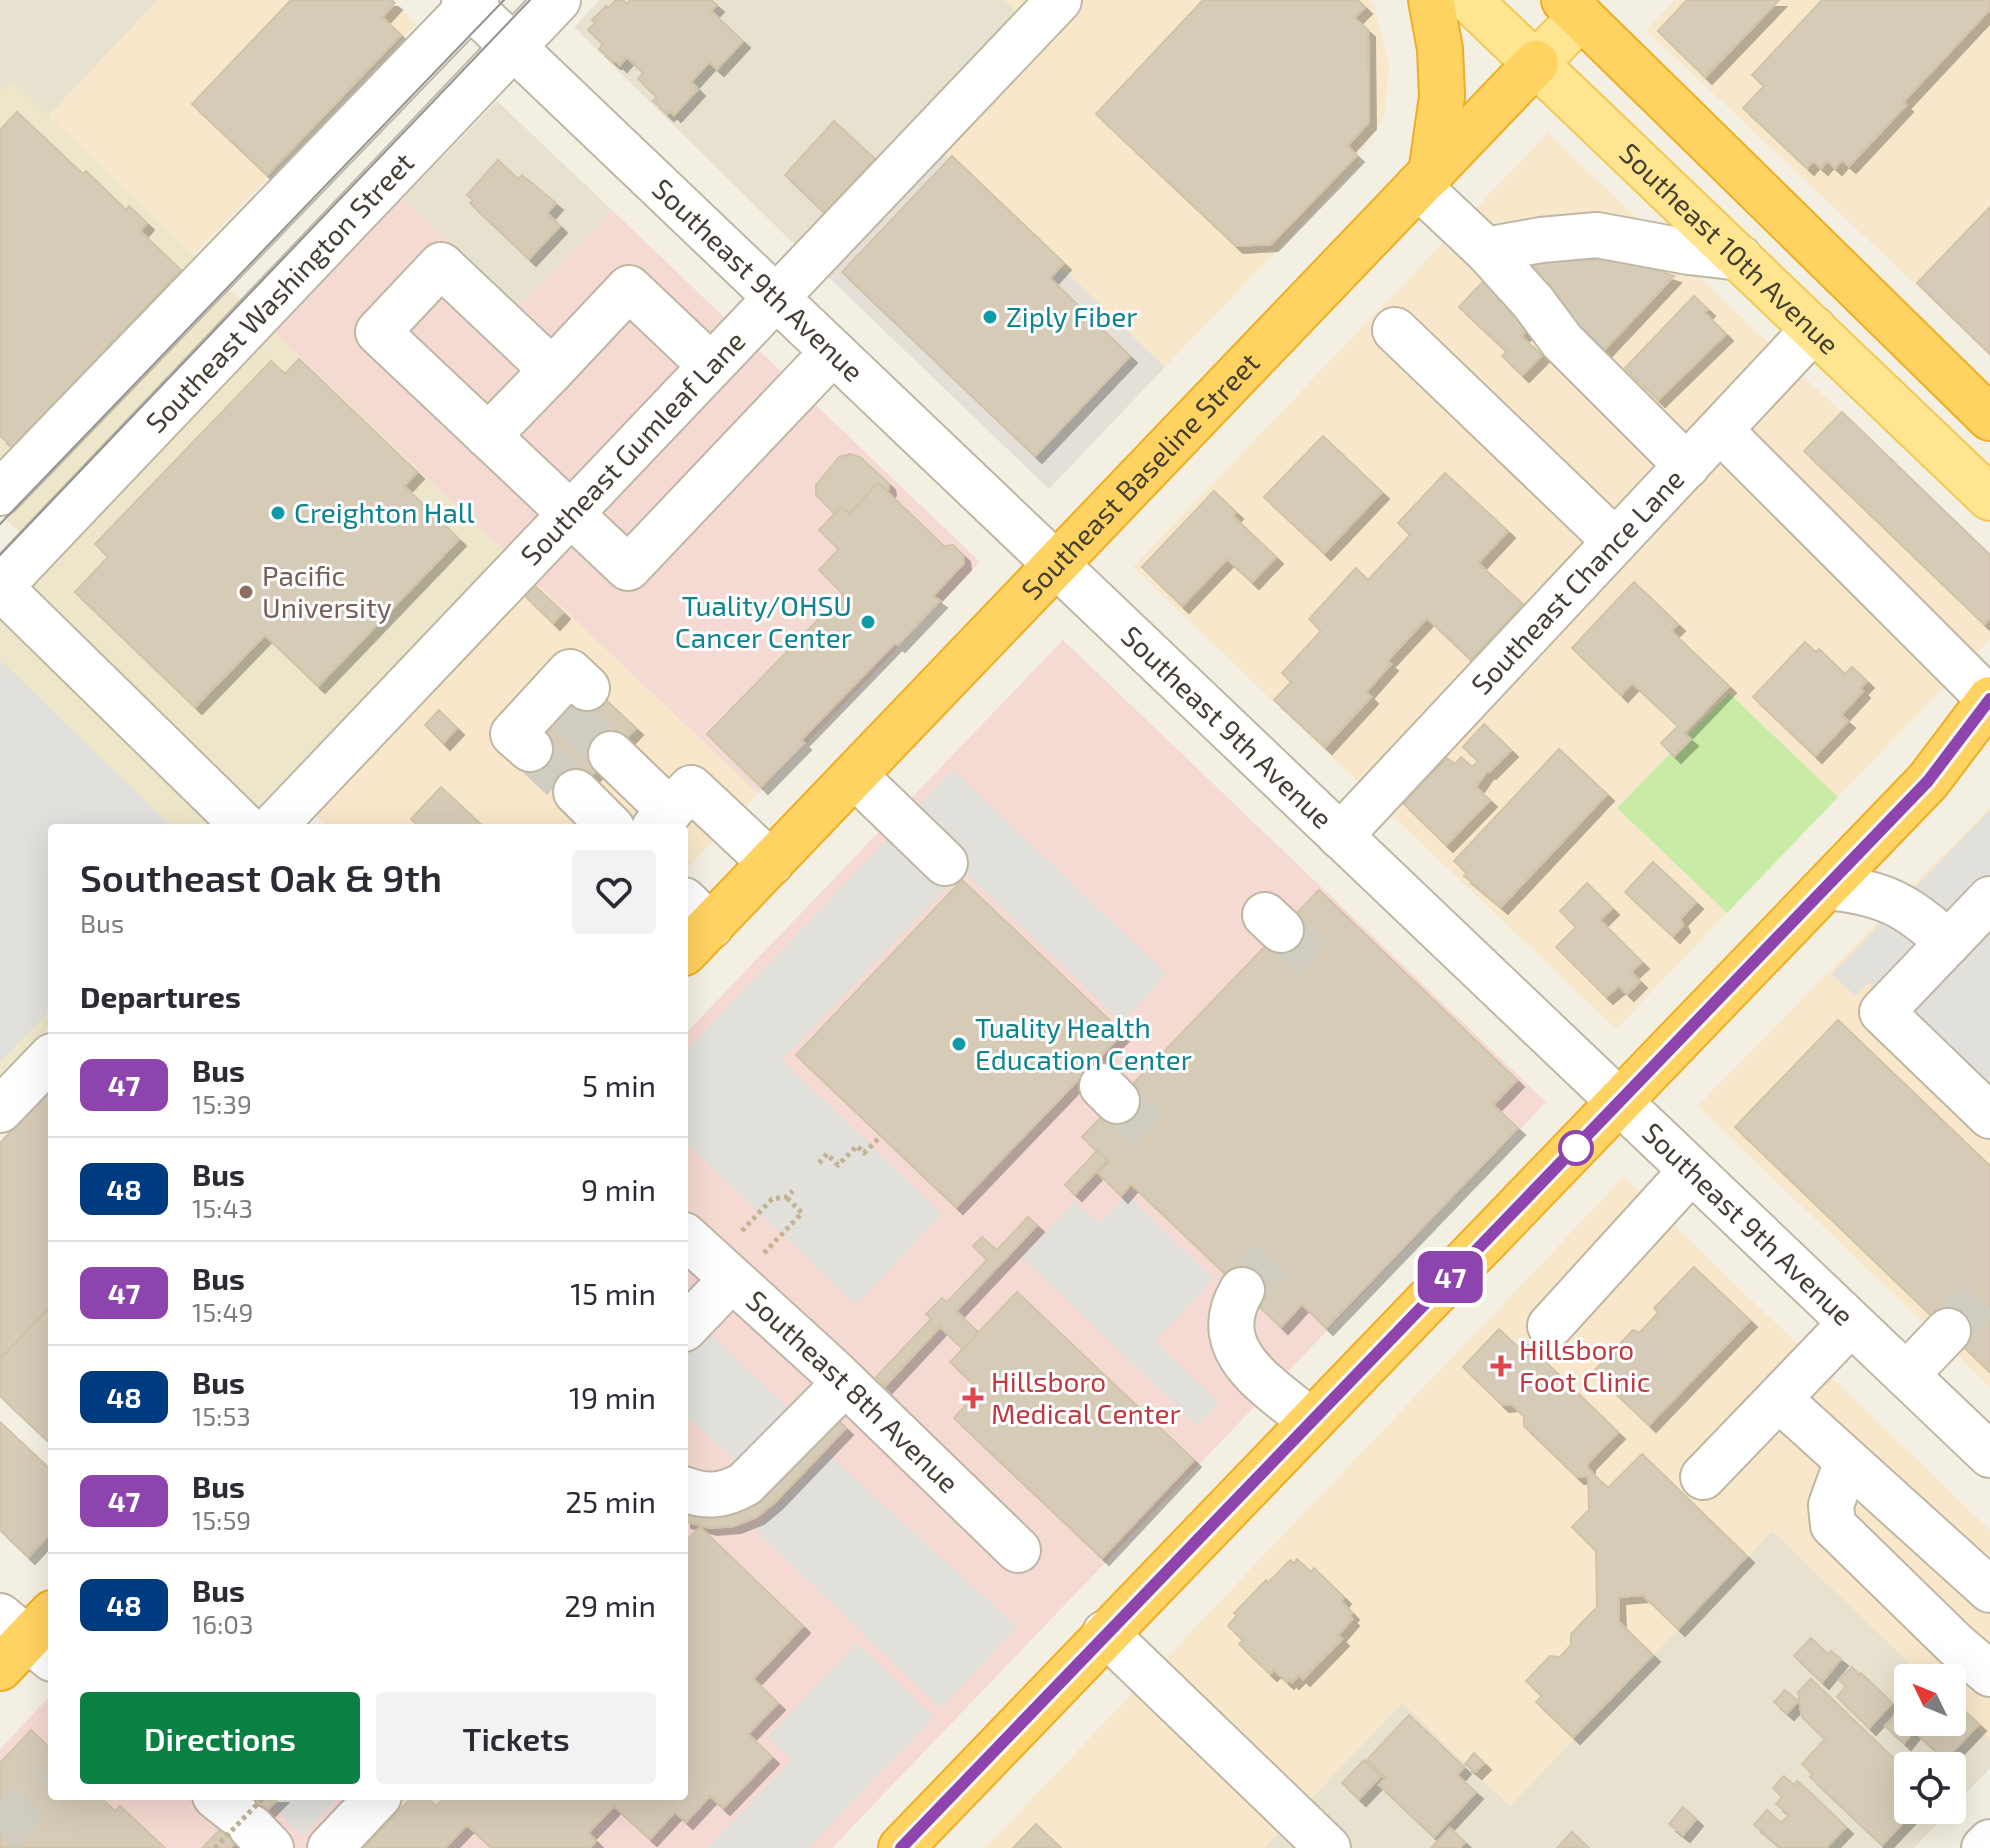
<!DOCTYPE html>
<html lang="en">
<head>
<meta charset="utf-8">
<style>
  body { margin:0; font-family:"Exo 2",sans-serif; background:#f2f2f3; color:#2b2b33; height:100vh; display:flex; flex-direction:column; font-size:30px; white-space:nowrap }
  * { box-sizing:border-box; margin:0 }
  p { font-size:26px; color:#7c7c81 }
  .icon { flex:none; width:44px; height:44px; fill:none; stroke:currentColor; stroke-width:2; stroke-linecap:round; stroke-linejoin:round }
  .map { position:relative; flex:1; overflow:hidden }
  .sheet { position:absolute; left:48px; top:824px; width:640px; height:976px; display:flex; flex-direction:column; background:#fff; border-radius:8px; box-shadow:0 8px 32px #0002 }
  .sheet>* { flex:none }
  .badge { padding:0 16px; border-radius:12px; font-size:28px; line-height:52px }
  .needle { width:52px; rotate:313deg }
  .tools { position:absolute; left:1894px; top:1664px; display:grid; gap:16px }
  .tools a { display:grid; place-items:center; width:72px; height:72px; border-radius:8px; background:#fff; box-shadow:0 8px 32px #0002; font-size:40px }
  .map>.badge { position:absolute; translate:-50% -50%; box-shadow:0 0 0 4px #fff }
  h2 { padding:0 32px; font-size:30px; line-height:72px }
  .round { display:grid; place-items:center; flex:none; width:84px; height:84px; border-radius:8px; background:#f2f2f3 }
  .summary { display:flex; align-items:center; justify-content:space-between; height:136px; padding:0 32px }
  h1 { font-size:38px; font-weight:600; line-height:60px }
  .button { display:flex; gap:16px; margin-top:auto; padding:16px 32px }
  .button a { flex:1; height:92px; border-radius:8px; background:#0b8043; color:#fff; font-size:32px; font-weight:600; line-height:92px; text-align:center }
  .button a+a { background:#f2f2f3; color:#2b2b33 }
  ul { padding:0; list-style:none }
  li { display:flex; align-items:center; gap:24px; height:104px; padding:0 32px; border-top:2px solid #e1e1e2 }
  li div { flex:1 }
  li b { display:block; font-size:30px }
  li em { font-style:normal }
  li .badge { min-width:88px; font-weight:700; text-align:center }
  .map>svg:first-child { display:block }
  .residential { fill:#e7e1cf }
  .commercial { fill:#f8e7ca }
  .industrial { fill:#e4dfd7 }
  .education { fill:#eee6ca }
  .medical { fill:#f5dad3 }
  .green { fill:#c8eca6 }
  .parking { fill:#e2e0db }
  .building { fill:#d5cbb6; stroke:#d1c4a9; stroke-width:2; filter:url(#shadow) }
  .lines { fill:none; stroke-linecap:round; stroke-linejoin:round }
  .minor-tunnel { stroke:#d0ccbf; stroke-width:44; stroke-dasharray:44 22; stroke-linecap:butt }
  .minor-casing { stroke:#bfb7a4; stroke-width:48 }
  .major-casing { stroke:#efc954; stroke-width:48 }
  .highway-casing { stroke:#ecae23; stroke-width:48 }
  .path { stroke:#c2b494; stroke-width:5; stroke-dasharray:4 4; stroke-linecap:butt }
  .minor { stroke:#fff; stroke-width:44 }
  .major { stroke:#ffe58f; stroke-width:44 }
  .highway { stroke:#ffd361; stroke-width:44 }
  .tram { stroke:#939393; stroke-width:2 }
  .path-bridge { stroke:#c2b494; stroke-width:5; stroke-dasharray:4 4; stroke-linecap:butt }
  .line-casing { stroke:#fff; stroke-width:18 }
  .line { stroke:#8e44ad; stroke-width:12 }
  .culture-dot { fill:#0f9aa8; stroke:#fff; stroke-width:3 }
  .education-dot { fill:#8d6e63; stroke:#fff; stroke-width:3 }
  .stop-dot { fill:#fff; stroke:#8e44ad; stroke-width:4 }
  .health-dot { fill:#e0444e; stroke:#fff; stroke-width:3 }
  .labels { text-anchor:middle; stroke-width:6; stroke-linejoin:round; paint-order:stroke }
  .street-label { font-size:28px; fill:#453e32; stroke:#fff }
  .culture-label { font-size:28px; fill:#0d838f; stroke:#fff; text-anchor:start }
  .education-label { font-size:28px; fill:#785e54; stroke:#fff; text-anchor:start }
  .health-label { font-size:28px; fill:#be3a42; stroke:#fff; text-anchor:start }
</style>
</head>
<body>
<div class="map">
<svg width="1990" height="1848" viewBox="0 0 1990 1848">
  <defs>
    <filter id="shadow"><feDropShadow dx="7" dy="7" stdDeviation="0" flood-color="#0004"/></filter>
  </defs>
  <rect width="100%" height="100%" fill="#f3efe2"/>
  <!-- residential -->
  <path class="residential" d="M0,0H158L48,116L12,81L0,92Z
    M600,0H1004L1018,14L795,245L574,27Z
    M497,101L612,210L518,308L403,198Z
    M1772,1531L1925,1678H1908V1722H1952V1704L1990,1740V1768L1952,1808V1766H1908V1810H1950L1914,1848H1264L1402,1703L1510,1806Z"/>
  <!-- commercial -->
  <path class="commercial" d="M158,0H392L416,24L194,255L48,116Z
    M1004,0H1370L1374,5L1389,65L1384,116L1357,160L1360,164L1165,367L936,147L1042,37Z
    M1675,0H1990V355L1646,30Z
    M1548,133L1990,554V639L1838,797L1729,693L1617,808L1727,913L1616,1029L1133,567Z
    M529,575L758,794L684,872V828H329L307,807Z
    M1990,807V1387L1698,1106Z
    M1624,1177L1990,1530V1740L1952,1704V1678H1925L1772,1531L1510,1806L1402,1703L1264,1848H985Z"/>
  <!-- industrial -->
  <path class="industrial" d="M936,147L1165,367L1049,489L820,269Z"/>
  <!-- education -->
  <path class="education" d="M11,80L504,552L240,828H52V1025L0,1079V620L53,564L0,514V92Z"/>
  <!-- medical -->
  <path class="medical" d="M403,198L518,307L612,210L980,562L758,794L275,333Z
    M1063,640L1546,1102L832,1848H0V1749L52,1694V1796H684V1035Z"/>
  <!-- green -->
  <path class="green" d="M1729,693L1838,797L1727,913L1617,808Z"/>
  <!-- parking -->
  <path class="parking" d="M0,660L173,828H52V1008L0,1062Z
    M953,770L1167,974L1122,1022L963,870L782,1060L942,1214L856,1305L684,1141V1053Z
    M1990,810V1098L1869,982L1855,996L1832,974Z
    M1127,1195L1214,1279L1155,1341L1219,1403L1197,1425L1022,1257L1075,1201L1099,1223Z
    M708,1332L795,1414L743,1468L684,1414V1357Z
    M828,1454L1017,1627L941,1708L754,1529Z
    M857,1643L934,1717L808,1848H707L792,1760L768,1737Z
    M261,1796H340L303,1835Z"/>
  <!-- building -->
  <path class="building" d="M291,0H391L395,3L382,17L401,35L267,175L192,104Z
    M616,0H623L627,4L630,0H711L717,5L711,11L743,41L717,69L709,62L691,82L698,89L674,115L670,111L667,114L653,101L657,97L638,79L643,73L627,57L620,65L616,61L614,62L599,49L603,44L588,30L595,23L592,20L606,6L608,8Z
    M1203,0H1358L1365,7L1354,18L1368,30L1369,122L1347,146L1357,155L1271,244L1236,246L1096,114Z
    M1687,0H1779L1705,77L1658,31Z
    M1822,0H1990V9L1903,102L1906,105L1849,166L1842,160L1835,168L1827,161L1821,168L1813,161L1807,168L1743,108L1764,86L1752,75Z
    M17,112L83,174L86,171L126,210L129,206L147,223L140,231L181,270L13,447L0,436V130Z
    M834,121L875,159L825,213L785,175Z
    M952,156L1064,263L1050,278L1130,356L1035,456L842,272Z
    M498,160L518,179L522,175L556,203L547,213L560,226L529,259L470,203L473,200L467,195Z
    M1990,207V354L1917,283Z
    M1558,259L1604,260L1638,264L1674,276L1604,350L1517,268Z
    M1490,274L1537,319L1521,336L1542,355L1522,375L1502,356L1507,352L1459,307Z
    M1694,296L1708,309L1705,313L1726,334L1658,400L1625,368Z
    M299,359L417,472L404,486L459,539L318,686L265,635L195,707L75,592L108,557L95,544L271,361L285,374Z
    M1842,412L1990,555V618L1984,624L1804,451Z
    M1323,436L1382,492L1324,553L1264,497Z
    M850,454L860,457L888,483L889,489L887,491L878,483L849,514L841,507L835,514L816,495V485L839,457Z
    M1445,473L1508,531L1478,563L1523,604L1471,660L1427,618L1387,661L1391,664L1366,692L1371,697L1325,747L1274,700L1291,682L1282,673L1321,631L1309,619L1356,568L1368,580L1410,535L1398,523Z
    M878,483L944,546L953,545L963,555L964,563L933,596L940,601L898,645L895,643L801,740L804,743L761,787L707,734L843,594L819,570L839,549L819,530L841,507L849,514Z
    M1214,491L1236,512L1233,516L1276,557L1252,582L1227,559L1182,606L1142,567Z
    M1634,582L1678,624L1671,631L1729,686L1684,733L1691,739L1674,756L1661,743L1678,726L1632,683L1621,695L1572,648Z
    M533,584L563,612L553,623L523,594Z
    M1805,642L1816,652L1819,649L1845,674L1852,667L1867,681L1860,688L1863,691L1841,715L1848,721L1815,756L1753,697Z
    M590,685L636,728L576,792L530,749Z
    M439,710L457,728L443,743L425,725Z
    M1484,724L1511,750L1489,772L1487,771L1476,787L1490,800L1446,845L1403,803L1447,758L1455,764L1461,757L1472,767L1478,761L1463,747Z
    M1559,749L1607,794L1501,907L1464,876L1467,873L1454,861Z
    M441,787L485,828H420L411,819Z
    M1653,862L1696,902L1680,919L1683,925L1673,936L1625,892Z
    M962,880L1123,1033L956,1207L796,1055Z
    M1587,883L1612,908L1600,920L1642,962L1631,972L1640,981L1627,994L1619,986L1606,997L1556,947L1576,927L1560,911Z
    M1319,890L1517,1080L1493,1105L1518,1128L1326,1328L1302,1304L1281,1327L1131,1184L1121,1196L1098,1173L1109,1162L1082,1137Z
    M1838,1020L1990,1166V1372L1735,1127Z
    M52,1088V1445L0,1396V1143Z
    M1097,1151L1107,1160L1075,1194L1065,1185Z
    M1028,1217L1037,1225L956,1311L978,1332L963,1349L940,1327L885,1386L876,1377L931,1319L926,1314L942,1298L947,1302L987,1260L973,1246L982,1237L997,1250Z
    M1694,1267L1750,1320L1649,1425L1593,1372L1633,1330L1639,1333L1658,1313L1654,1308Z
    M1017,1292L1194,1460L1102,1558L954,1418L980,1390L950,1362Z
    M52,1305V1445L0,1396V1359Z
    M1499,1329L1522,1351L1528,1345L1618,1432L1588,1463V1469L1608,1488L1642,1454L1747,1556L1678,1629L1643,1595L1618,1597L1619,1622L1653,1655L1573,1737L1536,1702L1542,1696L1526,1681L1550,1656L1560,1657L1571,1645V1634L1597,1607L1596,1551L1572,1527L1589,1510L1588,1477H1577L1524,1426V1417L1512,1404L1502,1405L1463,1367Z
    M835,1417L846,1428L775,1502L757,1517L734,1526L710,1528L684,1521V1503Z
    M0,1422L52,1471V1531L28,1557L0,1530Z
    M700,1527L803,1626L753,1679L778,1703L748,1734L772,1757L723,1808L710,1796L686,1822L675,1812L650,1839L614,1806L588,1833L596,1841L590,1848H492L467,1825L445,1848H364L413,1796H426L436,1806L446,1796H684V1543Z
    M1297,1559L1311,1572L1314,1568L1344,1597L1341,1601L1352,1613L1349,1616L1352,1619L1338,1635L1342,1639L1303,1679L1299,1675L1292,1682L1289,1679L1287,1682L1274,1670L1270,1674L1239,1644L1243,1640L1228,1626L1237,1615L1234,1613L1266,1580L1268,1583L1290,1560L1294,1563Z
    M1811,1638L1828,1654L1831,1651L1841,1659L1822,1682L1794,1656Z
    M1852,1667L1859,1675L1861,1673L1892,1703L1869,1728L1837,1697L1846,1686L1839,1680Z
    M1811,1679L1908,1772V1810H1915L1882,1845L1810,1777L1813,1774L1802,1764L1825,1739L1802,1717L1798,1692Z
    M1908,1683V1722H1952V1699L1979,1724L1945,1760L1895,1713L1904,1704L1896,1696Z
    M1785,1690L1798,1701L1787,1713L1774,1702Z
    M1409,1715L1464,1767L1457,1775L1476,1792L1434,1837L1379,1785L1386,1777L1367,1760Z
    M1894,1716L1913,1732L1904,1743L1885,1726Z
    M31,1730L52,1750V1796H99L115,1811L120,1806L165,1848H0V1763Z
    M1474,1753L1484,1763L1475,1772L1465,1764Z
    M1364,1760L1381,1776L1359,1799L1342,1783Z
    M1784,1776L1794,1785L1797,1781L1811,1793L1846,1827L1826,1848H1781L1754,1825L1767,1810L1781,1823L1789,1815L1776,1804L1782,1797L1773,1788Z
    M253,1796H281L230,1848H202Z
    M1683,1807L1696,1819L1683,1835L1669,1824Z
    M1036,1824L1061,1848H1013Z
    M1450,1828L1465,1842L1460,1848H1431Z
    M1572,1832L1589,1848H1557Z"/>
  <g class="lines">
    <!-- minor-tunnel -->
    <path class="minor-tunnel" d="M566,710L611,754
      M530,749L576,792
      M1281,930L1321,966
      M1117,1101L1156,1137
      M1242,1290L1277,1254
      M1948,1331L1990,1287
      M0,1834L52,1779"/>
    <!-- minor casing -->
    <g class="minor-casing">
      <g id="minor">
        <path id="s1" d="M464,0L1990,1455"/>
        <path d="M1418,186L1486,250L1533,302L1562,341L1687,466"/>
        <path d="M1486,250L1541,240L1597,235L1689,252L1740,258"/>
        <path d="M1395,330L1615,541"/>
        <path d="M710,365L629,288L552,370L441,265L378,332L628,568L833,352"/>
        <path d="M1720,430L1989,699"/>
        <path d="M488,436L552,370"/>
        <path d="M0,493L476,0"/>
        <path id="s2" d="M0,587L558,0"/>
        <path d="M0,587L246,828"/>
        <path d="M530,749L513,734L570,672L587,688"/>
        <path d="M611,754L670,811"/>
        <path d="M855,776L945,863"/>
        <path d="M576,792L612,828"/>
        <path id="s3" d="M272,828L1059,0"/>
        <path d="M654,828L691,788L771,863"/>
        <path id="s4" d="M1340,836L1814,329"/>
        <path d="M1827,887C1882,892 1908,905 1948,943"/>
        <path d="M1990,899L1882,1012L1990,1116"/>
        <path d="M684,900L711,926"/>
        <path d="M1265,915L1281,930"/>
        <path d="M1102,1086L1117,1101"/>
        <path d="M0,1110L52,1056"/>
        <path id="s5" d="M684,1235L832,1370L1018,1550"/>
        <path d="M1242,1290C1206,1351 1269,1386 1311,1421"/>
        <path d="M1550,1326L1691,1171"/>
        <path d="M684,1329L731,1280"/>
        <path d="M1906,1375L1948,1331"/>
        <path d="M1779,1399L1990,1590"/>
        <path d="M1847,1461L1831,1505L1833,1525L1956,1645L1990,1674"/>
        <path d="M1703,1477L1851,1323"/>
        <path d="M684,1489C707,1498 724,1496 745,1484L845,1383"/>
        <path d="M0,1616L52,1659"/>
        <path d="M1105,1633L1328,1848"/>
        <path d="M215,1796L235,1812"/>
        <path d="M251,1827L271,1848"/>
        <path d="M330,1848L379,1796"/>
        <path d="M1984,1848L1990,1842"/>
      </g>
    </g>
    <!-- major casing -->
    <g class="major-casing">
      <g id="major">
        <path id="s6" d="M1469,0L1990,498"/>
        <path d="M1536,63L1581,17"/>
      </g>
    </g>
    <!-- highway casing -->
    <g class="highway-casing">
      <g id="highway">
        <path d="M1564,0L1990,418"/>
        <path d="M1431,174L1442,97L1440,49L1431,0"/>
        <path id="s7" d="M684,953L1536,63"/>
        <path d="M0,1668L52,1613"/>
        <path d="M901,1848L1928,781L1990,699"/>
      </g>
    </g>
    <!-- path -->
    <path class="path" d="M819,1163L827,1154L838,1165L857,1146L864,1153L881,1136
      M742,1231L772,1199L786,1197L793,1191
      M764,1253L802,1213L786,1197"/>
    <!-- minor -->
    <use href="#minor" class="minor"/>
    <!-- major -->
    <use href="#major" class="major"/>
    <!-- highway -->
    <use href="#highway" class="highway"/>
    <!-- tram -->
    <path class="tram" d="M0,524L504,0
      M0,555L530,0"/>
    <!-- path-bridge -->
    <path class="path-bridge" d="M215,1848L265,1796"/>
  </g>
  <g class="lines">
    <!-- line casing -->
    <g class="line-casing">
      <path id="line" d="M901,1848L1928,781L1990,699"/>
    </g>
    <!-- line -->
    <use href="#line" class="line"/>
  </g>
  <!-- markers -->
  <g class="culture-dot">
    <circle cx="990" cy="317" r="8"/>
    <circle cx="278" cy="513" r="8"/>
    <circle cx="868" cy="622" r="8"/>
    <circle cx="959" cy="1044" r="8"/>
  </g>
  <circle class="education-dot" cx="246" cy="592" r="8"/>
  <circle class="stop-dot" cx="1576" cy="1148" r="16"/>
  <g class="health-dot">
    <path d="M1497 1354h8v8h8v8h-8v8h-8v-8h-8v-8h8z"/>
    <path d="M969 1386h8v8h8v8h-8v8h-8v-8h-8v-8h8z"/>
  </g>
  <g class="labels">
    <!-- street labels -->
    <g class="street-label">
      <text dy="10" stroke="none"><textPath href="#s6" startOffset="360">Southeast 10th Avenue</textPath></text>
      <text dy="10" stroke="none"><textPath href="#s1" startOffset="406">Southeast 9th Avenue</textPath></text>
      <text dy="10" stroke="none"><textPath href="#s2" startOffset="406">Southeast Washington Street</textPath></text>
      <text dy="10" stroke="none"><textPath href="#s3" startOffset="524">Southeast Gumleaf Lane</textPath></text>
      <text dy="10" stroke="none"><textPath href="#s7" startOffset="660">Southeast Baseline Street</textPath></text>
      <text dy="10" stroke="none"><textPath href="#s4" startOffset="348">Southeast Chance Lane</textPath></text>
      <text dy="10" stroke="none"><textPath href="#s1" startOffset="1054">Southeast 9th Avenue</textPath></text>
      <text dy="10" stroke="none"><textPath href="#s1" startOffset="1774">Southeast 9th Avenue</textPath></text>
      <text dy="10" stroke="none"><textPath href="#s5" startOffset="230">Southeast 8th Avenue</textPath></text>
    </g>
    <!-- culture labels -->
    <g class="culture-label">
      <text x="1006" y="327">Ziply Fiber</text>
      <text x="294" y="523">Creighton Hall</text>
      <text x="852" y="616" text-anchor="end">Tuality/OHSU<tspan x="852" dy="32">Cancer Center</tspan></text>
      <text x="975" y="1038">Tuality Health<tspan x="975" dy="32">Education Center</tspan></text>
    </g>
    <!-- education labels -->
    <g class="education-label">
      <text x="262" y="586">Pacific<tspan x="262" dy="32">University</tspan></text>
    </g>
    <!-- health labels -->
    <g class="health-label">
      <text x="1519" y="1360">Hillsboro<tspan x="1519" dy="32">Foot Clinic</tspan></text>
      <text x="991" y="1392">Hillsboro<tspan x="991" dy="32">Medical Center</tspan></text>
    </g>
  </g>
</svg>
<div class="tools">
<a><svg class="needle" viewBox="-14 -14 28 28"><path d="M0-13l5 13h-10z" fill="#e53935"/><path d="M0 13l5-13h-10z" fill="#7c7c81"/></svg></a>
<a><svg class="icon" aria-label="locate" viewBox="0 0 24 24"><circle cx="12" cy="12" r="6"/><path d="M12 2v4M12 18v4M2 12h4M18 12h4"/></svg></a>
</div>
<b class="badge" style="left:1450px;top:1277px;background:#8e44ad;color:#fff">47</b>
<section class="sheet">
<div class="summary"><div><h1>Southeast Oak &amp; 9th</h1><p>Bus</p></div><a class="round"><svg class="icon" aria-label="heart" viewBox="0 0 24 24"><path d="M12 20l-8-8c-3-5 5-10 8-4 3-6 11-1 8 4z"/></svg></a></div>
<h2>Departures</h2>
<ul>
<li><span class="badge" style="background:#8e44ad;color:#fff">47</span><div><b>Bus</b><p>15:39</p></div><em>5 min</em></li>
<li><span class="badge" style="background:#003b80;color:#fff">48</span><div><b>Bus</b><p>15:43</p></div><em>9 min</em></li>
<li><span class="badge" style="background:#8e44ad;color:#fff">47</span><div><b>Bus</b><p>15:49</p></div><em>15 min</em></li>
<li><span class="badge" style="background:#003b80;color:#fff">48</span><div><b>Bus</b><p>15:53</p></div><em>19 min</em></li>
<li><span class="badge" style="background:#8e44ad;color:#fff">47</span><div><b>Bus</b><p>15:59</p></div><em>25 min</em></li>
<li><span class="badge" style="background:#003b80;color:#fff">48</span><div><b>Bus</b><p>16:03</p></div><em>29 min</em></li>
</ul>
<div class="button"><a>Directions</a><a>Tickets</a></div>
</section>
</div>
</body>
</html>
